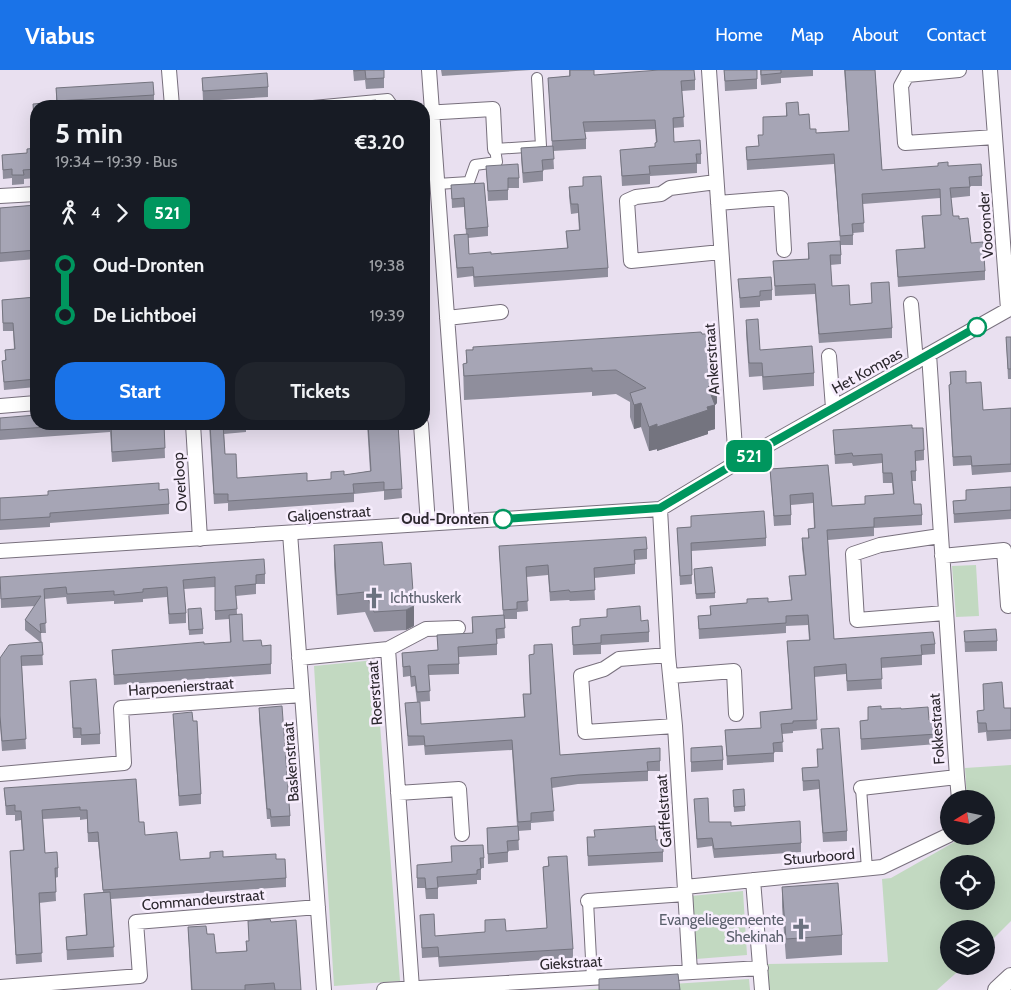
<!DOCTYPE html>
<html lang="en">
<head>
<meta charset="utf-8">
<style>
  body { margin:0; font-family:Cabin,sans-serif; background:#20242c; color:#f1f3f6; height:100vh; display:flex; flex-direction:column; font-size:19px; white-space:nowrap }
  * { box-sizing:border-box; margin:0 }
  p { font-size:16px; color:#9ea1a6 }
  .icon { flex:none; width:28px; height:28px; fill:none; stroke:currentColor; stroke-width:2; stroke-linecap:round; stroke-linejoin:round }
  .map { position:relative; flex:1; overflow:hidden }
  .side { position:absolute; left:30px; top:30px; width:400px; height:330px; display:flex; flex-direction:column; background:#171b24; border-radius:20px; box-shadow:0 5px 20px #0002 }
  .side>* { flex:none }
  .badge { padding:0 10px; border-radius:8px; font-size:18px; line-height:32px }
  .needle { width:32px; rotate:260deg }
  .tools { position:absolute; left:940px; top:720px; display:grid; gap:10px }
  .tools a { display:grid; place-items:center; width:55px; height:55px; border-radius:50%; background:#171b24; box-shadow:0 5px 20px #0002; font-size:25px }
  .map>.badge { position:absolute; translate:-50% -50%; box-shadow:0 0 0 2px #fff }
  .legs { display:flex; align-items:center; gap:8px; height:55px; padding:0 25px; font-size:16px }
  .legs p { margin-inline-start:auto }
  .summary { display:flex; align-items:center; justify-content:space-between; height:85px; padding:0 25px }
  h1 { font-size:28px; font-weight:700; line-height:38px }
  .button { display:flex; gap:10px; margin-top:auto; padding:10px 25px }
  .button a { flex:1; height:58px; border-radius:20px; background:#1a73e8; color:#fff; font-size:20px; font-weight:700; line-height:58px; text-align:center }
  .button a+a { background:#20242c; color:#f1f3f6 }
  ul { padding:0 25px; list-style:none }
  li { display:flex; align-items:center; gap:18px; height:50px; font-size:19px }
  li i { display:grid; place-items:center; width:8px; height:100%; margin:0 6px; background:currentColor }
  li i::after { content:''; width:12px; height:12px; margin:-6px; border:4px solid; border-radius:50%; background:#171b24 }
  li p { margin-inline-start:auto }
  li:first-child i { background:linear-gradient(#0000 50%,currentColor 0) }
  li:last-child i { background:linear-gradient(currentColor 50%,#0000 0) }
  header { display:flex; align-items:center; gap:30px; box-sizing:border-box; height:70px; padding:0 25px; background:#1a73e8; color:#fff }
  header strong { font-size:24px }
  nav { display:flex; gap:28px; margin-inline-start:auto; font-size:18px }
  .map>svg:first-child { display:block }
  .green { fill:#c2d9c1; fill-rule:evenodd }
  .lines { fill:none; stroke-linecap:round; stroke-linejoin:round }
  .pedestrian-casing { stroke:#78707d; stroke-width:12 }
  .minor-casing { stroke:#78707d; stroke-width:16 }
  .tertiary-casing { stroke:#78707d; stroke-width:20 }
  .pedestrian { stroke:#fff; stroke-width:10 }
  .minor { stroke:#fff; stroke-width:14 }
  .tertiary { stroke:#fff; stroke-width:18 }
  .wall { fill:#8f8e9c }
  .shaded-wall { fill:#74747f }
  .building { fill:#a6a5b5; stroke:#74747f }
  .line-1-casing { stroke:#fff; stroke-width:11 }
  .line-1 { stroke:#00965e; stroke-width:8 }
  .stop-1-dot { fill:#fff; stroke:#00965e; stroke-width:2.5 }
  .labels { text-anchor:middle; stroke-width:5; stroke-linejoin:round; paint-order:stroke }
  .street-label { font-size:15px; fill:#2c282e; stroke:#f7edfd }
  .stop-label { font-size:15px; font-weight:bold; fill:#2c282e; stroke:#f7edfd; text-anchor:end }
  .worship-label { font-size:15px; fill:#5b616d; stroke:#f7edfd; text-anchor:start }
</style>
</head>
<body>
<header>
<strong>Viabus</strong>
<nav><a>Home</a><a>Map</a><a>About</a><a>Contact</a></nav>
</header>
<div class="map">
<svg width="1011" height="920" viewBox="0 0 1011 920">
  <rect width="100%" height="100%" fill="#e9e0f0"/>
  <!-- green -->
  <path class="green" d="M976,495L979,546L956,547L952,496Z
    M375,590L400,911L334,916L314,596Z
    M1011,695V851L986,876V859H949V896H964L937,920H769L767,894L888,892L882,809L891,808L965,766H986V729H967L965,698ZM949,794H986V831H949Z
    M743,821L747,885L696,889L691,826Z
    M749,909L750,920H580Z"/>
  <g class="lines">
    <!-- pedestrian casing -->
    <g class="pedestrian-casing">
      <path id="pedestrian" d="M313,36L388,29L393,36
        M437,114L469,112L475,95L497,92L495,79L541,76L537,8
        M861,718L867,799
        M588,831L592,908"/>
    </g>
    <!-- minor casing -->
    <g class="minor-casing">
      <path id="minor" d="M169,0L172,36
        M429,0L462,451
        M709,0L736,393
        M959,0L907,5L901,16L905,73L995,67
        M990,0L1008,239
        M424,43L493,39L495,79
        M716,112L670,118L661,124L636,127L627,131L631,191L721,182
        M0,126L36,124
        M718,133L781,128L784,180
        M911,234L916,292
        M447,248L501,242
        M829,286L833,338
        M0,336L36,333
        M193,354L200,469
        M421,354L428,454
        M660,439L668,585L675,656L690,902
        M290,463L324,920
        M940,466L880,475L853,484L857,550L945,543
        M0,481L660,439L736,393L1011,238
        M942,486L1004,480L1008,536
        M388,579L426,559L458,558
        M668,585L619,589L604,599L581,606L585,662L675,656
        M299,588L388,579L412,918
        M671,606L734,601L736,644
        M0,704L124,693L121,638L302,625
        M957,707L959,729
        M861,718L957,707L929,284
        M398,723L459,719L462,764
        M753,810L762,920
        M685,817L882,797L949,765
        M588,831L685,824
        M0,917L140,906L136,852L318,837
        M384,920L761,898"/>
    </g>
    <!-- tertiary casing -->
    <g class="tertiary-casing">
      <path id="tertiary" d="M997,920L1011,907"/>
    </g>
    <!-- pedestrian -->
    <use href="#pedestrian" class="pedestrian"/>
    <!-- minor -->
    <use href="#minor" class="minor"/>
    <!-- tertiary -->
    <use href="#tertiary" class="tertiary"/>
  </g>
  <!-- wall -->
  <path class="wall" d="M353,0H384V18L366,19L365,10L354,11Z
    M441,0H531L442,6Z
    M569,0H594V5L695,10V20L682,21L684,57L673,58L674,72L701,84V94H697V103L650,106V114L622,116L620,80L655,77L656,73L655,59L585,62L586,69V79L553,81L554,99L543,100V111L523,113L521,88V78L552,76L548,8L569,6Z
    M724,0L757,9V19L725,21Z
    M760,0H813V6L781,8V13L761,15Z
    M844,0H875L882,100L948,96L982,106V116H970V126L951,128L953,146L959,149L985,201V210L898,217L896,180L924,178L922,146L941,145L940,128L863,134L864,162L853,163V175H841V194L830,195L832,216L850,235L872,233L871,213L892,258V268L819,273L815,224L775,226L773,191L808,189V173L840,171L834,94L747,100L746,77L759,76L758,65H763L786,46V33L799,45L810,59L816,63L849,61Z
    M202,8L268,17V27L203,31Z
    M56,18L154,25V35L131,36H56Z
    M33,34L36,36V108L24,109V114L12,115V108L3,109L2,85L27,83L35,78Z
    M486,96L519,108V118H508V130L488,131Z
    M583,107L608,198V207L474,217L473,206L457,208L454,165L466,164L464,137L452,138L451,115L484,113L488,157V166L468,168L469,184H491L567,178L566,161H579L578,143L571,144L569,126V117L583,116Z
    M36,135V189L0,192V138Z
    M738,209L772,220V230L760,231V237L740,238Z
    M36,227V317L4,320L2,291L5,290V280L14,279L13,261H3L2,230Z
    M746,250L760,280L814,303V316L763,320L762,306L749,307L746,263Z
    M702,264L711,293L717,333L715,335V359L708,361V364L657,381V379L649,381L641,357L634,359L630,347V332L616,324L592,326V322L464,330L463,294H466V280Z
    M1006,267H1011V309H1008Z
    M950,302L966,313L983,340L1011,338V402L972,405L971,395L953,396L949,323V315H950Z
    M0,348L36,354H164L165,388L112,392L110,362L0,370Z
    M209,354H246V362L224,364L225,384L237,408L307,411L331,409L344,405L370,401L367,354H398L402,428L384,430V421L354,424V432L228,441V433L214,434Z
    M912,358L924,380V390L916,391V411H912L914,434L922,445V455L874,458V466L828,470L834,569L935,574V584L922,585V595L881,598L882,619L847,621L846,604L814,607L817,659L793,661V663L782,664L783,682H774V692L727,695L725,660L761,658L760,642L791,639L787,571L809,570L808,555L786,556V563L699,569L698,546L710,545V536L791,530L789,506L805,505L802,478V468H808V459L814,458L813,433L791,435V455L774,456L770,399L828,395L832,436L865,434L893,424L892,413H883L882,393L853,396L852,393L835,394L833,360Z
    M1011,417V449L954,453L953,431L966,430V420Z
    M159,420L169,434V444L50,453V457L0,460V428Z
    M691,446L766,468V476L691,481L692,514L680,515L677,458L691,457Z
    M334,475L384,495L414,556L406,560L374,562L365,542L337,545L334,495Z
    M499,476L647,479V489L635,490V504L594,508L595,530L570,531L569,530L550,531L548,505L526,507L528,541L517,542V549H504L505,568L497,569V585L459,587V604L429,605L430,631L417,632L415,616L411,617L410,606L403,607L402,583L438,580L437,565L472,563V547L503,545Z
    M265,504V514H256V524L236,526L237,544L243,571L262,576L271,594V604L114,615L112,580L230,572L229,549L215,550V517L184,519L186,543V553L169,554L167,527L143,529V532L114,534V531L67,534L66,527L44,529L46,563H41L43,595L22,596L26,679L2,681L0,655V588L40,572L25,560V550L35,536L1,538L0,507Z
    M694,504L715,523V528L696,529Z
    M607,539L641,551L649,562V572L601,575V584L573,585L572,557L580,556L607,547Z
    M188,544L203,559V564L189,565Z
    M964,561L997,571V581L965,582Z
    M534,575L560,685L660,678V701H648V711L578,714L552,718L554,751L531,753V760L518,761L519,780L508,781V792L488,794L487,758L517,756L512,680L425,685L424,675L408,676L405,633L421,654L524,647L523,624H530L529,585L534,584Z
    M70,611L100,664V674L81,675V668H73Z
    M983,614L1004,638H1011V669L987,671L986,662L978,663L977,641L984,640Z
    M868,637L881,639H901L929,650L937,664V674L861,680L860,651L868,650Z
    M259,638L290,746V756L271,757L270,749H267L259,648Z
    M173,644L193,651L201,724V734L179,736Z
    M821,659L847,761V771L823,772L819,719L803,721L802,698L818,697L817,679H822Z
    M691,678L723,690V700L691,702Z
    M4,718L139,752L145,765L180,790L210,788V782L223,787L276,789L286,808V817L111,829L114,887L67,890L66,867L86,865L84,824L103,822L98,772H88L87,749L80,750V747L43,749L45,783L58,798V807L55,808L56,831L39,833L42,892L16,894L10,781L23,780L21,750L15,751V745H6Z
    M733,725L745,736V741L734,742Z
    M694,729L709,752L801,773V782L714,788L712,776L697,778Z
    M587,767L656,770L663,782V792L588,796Z
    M451,776L484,788V798H481V810H477V814L438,817V829H426L425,818H417V795L452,793Z
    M548,787L573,879V888L439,897L438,887L422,888L420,845L435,866L485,862V850L506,861L547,858L543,797L548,796Z
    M782,817L842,865V885L786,889L782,837Z
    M248,851L271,852L301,920H191L188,857L207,864L216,883L246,881V871H249Z"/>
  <!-- shaded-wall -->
  <path class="shaded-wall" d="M717,309V333L715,335V359L708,361V364L657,381V357Z
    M641,333V357L634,359V335Z
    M657,354V379L649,381V357Z
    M414,536V556L406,560V540Z"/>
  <!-- building -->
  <path class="building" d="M354,0H384V8L366,9L365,0L354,1Z
    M570,0H594V5L659,0H694L695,10L681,11L684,47L673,48L674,72L700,70L701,84H696L697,93L649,96L650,104L622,106L620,80L655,77V73L657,72L655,50L583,52L586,69L552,71L548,8L570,6Z
    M724,0H757V9L725,11Z
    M761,0H781V3L761,5Z
    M845,0H875L882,100L938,96V93L948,92V96L981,94L982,106L969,107L970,117L950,118L953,146H959V149L968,148L971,173L983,172L985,201L898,207L896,180L925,178L922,146L941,145L940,119L862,124L864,153L852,154L853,165L840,166L834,84L747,90L746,77L759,76L758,65H763V47L787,46L786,33L798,32L799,45L809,44L810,59H816V63L849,61Z
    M267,3L268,17L203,21L202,8Z
    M153,12L154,25L57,31L56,18Z
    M376,30V36H358L357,32Z
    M45,33L46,36H36V99L23,100L24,105H12V99L3,100L2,85L27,83V79L36,78L33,34Z
    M553,76L554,89L542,90L543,101L523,103L521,78Z
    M518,94L519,108H508V120L488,121L486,96Z
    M601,106L608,198L474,207L473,197L457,198L454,165L468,164L469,184L491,182V184L568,178L566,161L580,160L578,134H571L569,117L583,116V107Z
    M484,113L488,157L466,159L464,128L452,129L451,115Z
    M36,135V180L0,183V138Z
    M840,171L841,185H830L832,216L849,215L850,235L872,233L871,213L889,212L892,258L819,264L815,214L775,216L773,191L809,189L808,173Z
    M771,207L772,220L760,221V226L740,228L738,209Z
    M36,227V309L4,312L2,291L6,290L5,280L15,279L13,253H3L2,230Z
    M758,249L760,280L812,276L814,303L763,307L762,293H749L746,250Z
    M701,262L702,264H709L711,293H713L717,309L708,317L715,335L707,337L708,340L657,357V354L649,357L641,333L634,335L630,323L646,318L616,300L592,301V298L464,306L463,294L467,293L466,280H473V277Z
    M1006,267H1011V299H1008Z
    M966,301V313L981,312L983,340L1011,338V394L972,396L971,386L953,387L949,315L951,314L950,302Z
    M36,345V354H96L0,360V348Z
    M111,354H164L165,378L112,382Z
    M210,354H228H223L225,384H236L237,408L307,403V411L331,409V402L344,401V405L371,401L368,354H398L402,419L384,420V412L353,414L354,423L228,431V424H214Z
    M912,355V358H923L924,380L915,381L916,401H911L914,434H921L922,445L874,448V457L827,460L834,569L933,562L935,574L921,575L922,585L881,588L882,609L847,611L846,594L814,597L817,650L793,651V653L781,654L783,672L773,673L774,683L727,686L725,660L761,658L760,642L792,639L787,571L810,570L808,545L786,546V553L699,559L698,546L711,545L710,536L747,533V529L768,528V532L792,530L789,506L806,505L802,468H809L808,459L815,458L813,423L790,425L791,445L774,446L770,399L828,395L832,436L865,434V426L894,424L892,403H883L882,384L853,386L852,383L835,385L833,360Z
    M159,413V420L168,419L169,434L50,443V447L0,450V428L48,425V421Z
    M1011,417V440L954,444L953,431L966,430V420Z
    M764,441L766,468L691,473L692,505L680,506L677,458L691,457V446Z
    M646,467L647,479L634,480L635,494L594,498L595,520L570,522L569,520L550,522L548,495L526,497L528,531L517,532V539L503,540L499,476Z
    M382,472L384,495L411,493L414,536L406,540L374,542L365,522L337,525L334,475Z
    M264,489L265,504L256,505V514L235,516L237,539L215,541V507L183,510L186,543L169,544L167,517L143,519V522L114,525V521L67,524L66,517L44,519L46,553L40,554L41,563L25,550L41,526L1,529L0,507Z
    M712,497L715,523L696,524L694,499Z
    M640,536L641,551L648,550L649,562L601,565V573L573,575L572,557L580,556V549L607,547V539Z
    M201,538L203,559L189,560L188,539Z
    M242,544L243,571L261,570L262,576L271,575V594L114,605L112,580L204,572V574L231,572L229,545Z
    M504,545L505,558L496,559L497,574L458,577L459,594L428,595L430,621L417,622L415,606L411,607L410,596L403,597L402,583L438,580L437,565L473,563L472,547Z
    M996,559L997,571L965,572L964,561Z
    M42,572L43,585L21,586L26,669L2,671L0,646V588L9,575Z
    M552,574L560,685L660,678V691L647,692L648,701L578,705L551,708L554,741L531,743V751L518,752L512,670L425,676L424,666H408L405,633L420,632L421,654L525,647L523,624H531L529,585L534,584V575Z
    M96,609L100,664L81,665V658H73L70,611Z
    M1002,612L1004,638H1011V660L987,661L986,653H978L977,641L984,640L983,614Z
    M282,636L290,746L271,747L270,739H267L259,638Z
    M881,636V639L901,638V639L928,637L929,650H935L937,664L861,669L860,651L868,650V637Z
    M192,642L193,651H197L201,724L179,726L173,644Z
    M839,658L847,761L823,763L819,710L803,711L802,698L818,697L817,679H823L821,659Z
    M722,676L723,690L691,692V678Z
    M136,709L139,752H144L145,765L177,762L180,790L210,788V782L223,781V787L276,784V789H285L286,808L103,820L98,762L88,763L87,740H80V737L42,740L45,783L57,782L58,798H55L56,822L39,823L42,883L16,885L10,781L24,780L21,741H15V735L6,736L4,718Z
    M744,719L745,736L734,737L733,720Z
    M708,728L709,752H731V756L800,751L801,773L714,779L712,768L697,769L694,729Z
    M518,756L519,770L507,771L508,782L488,784L487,758Z
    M655,756L656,770H663V782L588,786L587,767H595L594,760Z
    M483,775L484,788H480L481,799L477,800V804L437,807L438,818L426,819L425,808H417V795L452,792L451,776Z
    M567,786L573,879L439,887L438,877L422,878L420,845L434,844L435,866L485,862V850L505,849L506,861L547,858L543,797L549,796L548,787Z
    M838,813L842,865L786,869L782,817Z
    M110,822L114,877L67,880L66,867L87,865L84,824Z
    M270,849L271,852L296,850L301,920H275L274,913L245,915V920H192L188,857L206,856L207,864H214L216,883L247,881L246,871H249L248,851Z
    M678,904L680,920H599V909Z"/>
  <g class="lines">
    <!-- line-1 casing -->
    <g class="line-1-casing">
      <path id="line-1" d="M503,449L660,438L736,393L977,257"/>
    </g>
    <!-- line-1 -->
    <use href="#line-1" class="line-1"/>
  </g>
  <!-- icons -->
  <defs>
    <g id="church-bare" transform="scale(1.725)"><path d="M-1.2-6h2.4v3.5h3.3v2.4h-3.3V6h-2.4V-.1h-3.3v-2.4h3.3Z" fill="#6b7280" stroke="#f7edfd" stroke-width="2.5" paint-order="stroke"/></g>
  </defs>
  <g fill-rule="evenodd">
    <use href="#church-bare" x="374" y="528"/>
    <use href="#church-bare" x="801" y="859"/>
  </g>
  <!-- markers -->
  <g class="stop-1-dot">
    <circle cx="977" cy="257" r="9"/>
    <circle cx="503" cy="449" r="9"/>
  </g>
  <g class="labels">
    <!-- street labels -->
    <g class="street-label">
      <text transform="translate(986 155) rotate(-94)" y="5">Vooronder</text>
      <text transform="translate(712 289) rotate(-94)" y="5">Ankerstraat</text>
      <text transform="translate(867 301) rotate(-29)" y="5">Het Kompas</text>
      <text transform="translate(180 412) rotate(-94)" y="5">Overloop</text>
      <text transform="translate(329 444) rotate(-4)" y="5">Galjoenstraat</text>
      <text transform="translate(181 617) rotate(-4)" y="5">Harpoenierstraat</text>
      <text transform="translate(375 623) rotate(-94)" y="5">Roerstraat</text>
      <text transform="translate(937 659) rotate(-94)" y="5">Fokkestraat</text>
      <text transform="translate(291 692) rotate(-94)" y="5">Baskenstraat</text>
      <text transform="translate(664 741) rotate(-94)" y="5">Gaffelstraat</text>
      <text transform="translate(819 787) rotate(-5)" y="5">Stuurboord</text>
      <text transform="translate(203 830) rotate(-5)" y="5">Commandeurstraat</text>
      <text transform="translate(571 893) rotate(-3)" y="5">Giekstraat</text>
    </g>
    <!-- stop labels -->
    <g class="stop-label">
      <text x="489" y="454">Oud-Dronten</text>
    </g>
    <!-- worship labels -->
    <g class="worship-label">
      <text x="390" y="533">Ichthuskerk</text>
      <text x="784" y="855" text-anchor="end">Evangeliegemeente<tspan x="784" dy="17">Shekinah</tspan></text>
    </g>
  </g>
</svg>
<div class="tools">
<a><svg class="needle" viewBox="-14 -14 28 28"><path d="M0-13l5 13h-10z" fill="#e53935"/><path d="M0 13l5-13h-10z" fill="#9ea1a6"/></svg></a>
<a><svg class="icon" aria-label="locate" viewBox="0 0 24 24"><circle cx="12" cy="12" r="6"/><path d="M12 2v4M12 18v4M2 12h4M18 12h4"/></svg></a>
<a><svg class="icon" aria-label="layers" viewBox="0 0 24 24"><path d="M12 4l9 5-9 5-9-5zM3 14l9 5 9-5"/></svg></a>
</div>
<b class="badge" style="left:749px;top:386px;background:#00965e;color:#fff">521</b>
<section class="side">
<div class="summary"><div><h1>5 min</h1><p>19:34 – 19:39 · Bus</p></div><b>€3.20</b></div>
<div class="legs"><svg class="icon" aria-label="walk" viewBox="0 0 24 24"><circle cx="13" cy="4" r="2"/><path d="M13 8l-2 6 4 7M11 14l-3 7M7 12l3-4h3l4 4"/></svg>4<svg class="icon" aria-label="forward" viewBox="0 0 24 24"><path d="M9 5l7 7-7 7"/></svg><b class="badge" style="background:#00965e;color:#fff">521</b></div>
<ul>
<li><i style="color:#00965e"></i><b>Oud-Dronten</b><p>19:38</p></li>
<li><i style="color:#00965e"></i><b>De Lichtboei</b><p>19:39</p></li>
</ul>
<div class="button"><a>Start</a><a>Tickets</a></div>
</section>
</div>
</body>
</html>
